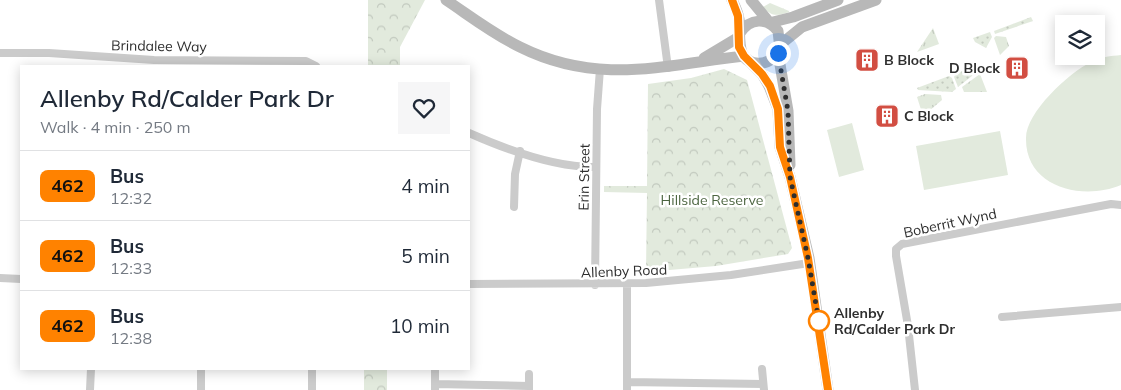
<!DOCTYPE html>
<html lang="en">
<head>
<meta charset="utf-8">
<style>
  body { margin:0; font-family:Mulish,sans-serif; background:#f6f6f7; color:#1f2937; height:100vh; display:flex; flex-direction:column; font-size:19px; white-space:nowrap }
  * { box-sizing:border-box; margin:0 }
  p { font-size:16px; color:#747a83 }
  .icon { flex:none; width:28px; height:28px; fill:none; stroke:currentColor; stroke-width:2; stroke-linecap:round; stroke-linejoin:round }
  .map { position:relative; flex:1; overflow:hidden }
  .drawer { position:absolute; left:20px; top:65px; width:450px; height:305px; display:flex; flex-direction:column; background:#fff; border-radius:0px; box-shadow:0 2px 12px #0003 }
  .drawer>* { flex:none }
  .badge { padding:0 10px; border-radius:8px; font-size:18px; line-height:32px }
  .controls { position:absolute; left:1055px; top:15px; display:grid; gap:10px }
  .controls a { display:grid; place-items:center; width:50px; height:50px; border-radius:0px; background:#fff; box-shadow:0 2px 12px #0003; font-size:25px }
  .you { position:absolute; width:25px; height:25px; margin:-12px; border:4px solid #fff; border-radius:50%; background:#1a73e8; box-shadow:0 0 0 8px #1a73e833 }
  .map>.badge { position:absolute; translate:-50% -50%; box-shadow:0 0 0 2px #fff }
  .round { display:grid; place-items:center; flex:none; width:52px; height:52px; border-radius:0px; background:#f6f6f7 }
  .overview { display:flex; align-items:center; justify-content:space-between; height:85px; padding:0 20px }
  h1 { font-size:24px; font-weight:600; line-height:38px }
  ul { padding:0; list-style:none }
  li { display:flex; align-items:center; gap:15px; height:70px; padding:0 20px; border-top:1px solid #e0e1e3 }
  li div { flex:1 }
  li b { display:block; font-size:19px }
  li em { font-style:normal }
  li .badge { min-width:55px; font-weight:700; text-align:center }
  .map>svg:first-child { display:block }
  .grass { fill:url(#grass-tufts) }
  .park { fill:url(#park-crowns) }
  .garden { fill:url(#garden-dots) }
  .pitch { fill:#e2eadd }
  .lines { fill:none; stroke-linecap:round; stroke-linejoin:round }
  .street { stroke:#cbcbcb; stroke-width:8 }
  .secondary { stroke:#b8b8b8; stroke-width:11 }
  .line-casing { stroke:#fff; stroke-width:11 }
  .line { stroke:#ff8200; stroke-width:8 }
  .walk { stroke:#2e2e2e; stroke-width:5; stroke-dasharray:0 9 }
  .stop-dot { fill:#fff; stroke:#ff8200; stroke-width:2.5 }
  .labels { text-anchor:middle; stroke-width:5; stroke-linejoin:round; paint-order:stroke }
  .street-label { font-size:14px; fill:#2e2e2e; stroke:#fff }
  .poi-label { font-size:14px; font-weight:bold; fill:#2e2e2e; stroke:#fff; text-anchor:start }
  .park-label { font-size:14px; fill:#4c6540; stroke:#fff }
  .stop-label { font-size:14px; font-weight:bold; fill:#2e2e2e; stroke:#fff; text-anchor:start }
</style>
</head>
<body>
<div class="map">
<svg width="1121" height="390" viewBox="0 0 1121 390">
  <defs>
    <pattern id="grass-tufts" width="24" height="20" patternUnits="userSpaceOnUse" patternTransform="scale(1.25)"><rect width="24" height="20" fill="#e2eadd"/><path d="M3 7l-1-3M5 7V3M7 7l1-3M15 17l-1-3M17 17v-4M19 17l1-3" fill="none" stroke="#c2c9be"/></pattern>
    <pattern id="park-crowns" width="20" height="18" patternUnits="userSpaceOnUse" patternTransform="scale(1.25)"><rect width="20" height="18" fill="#e2eadd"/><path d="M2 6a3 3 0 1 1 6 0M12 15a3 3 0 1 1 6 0" fill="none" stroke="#c2c9be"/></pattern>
    <pattern id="garden-dots" width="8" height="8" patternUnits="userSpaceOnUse" patternTransform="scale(1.25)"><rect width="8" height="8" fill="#e2eadd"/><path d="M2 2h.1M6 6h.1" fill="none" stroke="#c2c9be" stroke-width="1.8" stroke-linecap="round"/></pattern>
  </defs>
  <rect width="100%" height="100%" fill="#fff"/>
  <!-- grass -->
  <path class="grass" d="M770,3L789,11V12C777,16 772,17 763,7Z
    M933,28L939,44L917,52Z
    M996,36L1006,37L1009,46L1000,55L994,38Z
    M980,74L987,92H964L962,87Z
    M925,94L941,95L942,100L923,116L917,97Z"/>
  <!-- park -->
  <path class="park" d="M368,0H425L400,47V66H368Z
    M724,69L747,80L792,248L788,254L716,266L646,272L647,193L604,192V186H647L648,84L691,78Z
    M364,369H387V390H364Z"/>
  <!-- garden -->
  <path class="garden" d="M1031,17L1033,21L995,34L994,31Z
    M990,32L992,37L986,48L975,42L973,38Z
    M971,68L974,71L972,76L958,87L954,77L956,73Z
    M949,76L952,78L956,89L952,92L918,90L917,88Z"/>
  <!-- pitch -->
  <path class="pitch" d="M1121,55V185C1083,201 1025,188 1026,138C1026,112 1069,73 1091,62C1100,57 1111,56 1121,55Z
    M852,123L864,170L839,177L827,130Z
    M1000,131L1008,175L924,190L916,146Z"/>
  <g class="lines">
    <!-- street -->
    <path class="street" d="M659,0L668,68
      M0,53H49L154,60L306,61L316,66
      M469,133C505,149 556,168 596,167
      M514,207L515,174L520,151
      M0,278L21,279
      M469,284L646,283L731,275L809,263
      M595,285L597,109L600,69
      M1002,317L1121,307
      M435,369V390
      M762,369L764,390
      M627,382L763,384
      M435,384L529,386
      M529,389V374
      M90,390L91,369
      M201,390V369
      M312,390V369
      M627,390V284
      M915,390L908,326L896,256V249L902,244L1111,204L1121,205"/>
    <!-- secondary -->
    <path class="secondary" d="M446,0C470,16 493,34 520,47C598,86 664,65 744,56
      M732,0C735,6 738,12 739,19C741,36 734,66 762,63C771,62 776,56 780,49L778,31C767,17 750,18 740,33
      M751,0L769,22
      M769,23L793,17L838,0
      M781,44L802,27L876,0
      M778,53L788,111L790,165
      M704,58L739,37
      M747,59L762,74L769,86L778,109L780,147L790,177L809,258L828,390"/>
  </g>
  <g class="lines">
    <!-- line casing -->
    <g class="line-casing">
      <path id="line" d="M732,0L738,16L739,47L744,56L762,74L770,86L778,109L780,147L790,177L808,258L828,390"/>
    </g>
    <!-- line -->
    <use href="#line" class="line"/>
    <!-- walk -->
    <path class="walk" d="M778,53L788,111L790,177L808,258L820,328L819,321"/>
  </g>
  <!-- icons -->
  <defs>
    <g id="building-square" transform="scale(1.25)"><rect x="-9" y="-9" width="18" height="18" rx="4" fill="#d24e42" stroke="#fff"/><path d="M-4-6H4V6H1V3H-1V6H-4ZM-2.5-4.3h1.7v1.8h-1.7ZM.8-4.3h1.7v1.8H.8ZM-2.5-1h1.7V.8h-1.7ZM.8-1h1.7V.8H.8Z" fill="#fff"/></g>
  </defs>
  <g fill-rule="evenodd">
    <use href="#building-square" x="867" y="60"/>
    <use href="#building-square" x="1017" y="68"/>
    <use href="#building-square" x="887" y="116"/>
  </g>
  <!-- markers -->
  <circle class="stop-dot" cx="819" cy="321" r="10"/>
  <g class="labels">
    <!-- street labels -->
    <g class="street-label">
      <text transform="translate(159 46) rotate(1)" y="5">Brindalee Way</text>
      <text transform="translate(584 177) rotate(-89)" y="5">Erin Street</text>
      <text transform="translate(950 223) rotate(-12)" y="5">Boberrit Wynd</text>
      <text transform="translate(624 271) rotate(-2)" y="5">Allenby Road</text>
    </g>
    <!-- poi labels -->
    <g class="poi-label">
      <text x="884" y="65">B Block</text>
      <text x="1000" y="73" text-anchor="end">D Block</text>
      <text x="904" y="121">C Block</text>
    </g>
    <!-- park labels -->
    <g class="park-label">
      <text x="712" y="205">Hillside Reserve</text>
    </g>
    <!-- stop labels -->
    <g class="stop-label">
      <text x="834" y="318">Allenby<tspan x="834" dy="16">Rd/Calder Park Dr</tspan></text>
    </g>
  </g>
</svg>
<div class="controls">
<a><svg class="icon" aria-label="layers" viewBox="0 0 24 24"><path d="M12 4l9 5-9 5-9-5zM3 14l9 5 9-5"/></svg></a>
</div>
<div class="you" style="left:778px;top:53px"></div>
<section class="drawer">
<div class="overview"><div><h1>Allenby Rd/Calder Park Dr</h1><p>Walk · 4 min · 250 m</p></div><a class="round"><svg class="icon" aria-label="heart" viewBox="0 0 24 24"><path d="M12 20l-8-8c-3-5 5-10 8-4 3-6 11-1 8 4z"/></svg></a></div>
<ul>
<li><span class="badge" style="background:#ff8200;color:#111">462</span><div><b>Bus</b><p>12:32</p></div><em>4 min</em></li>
<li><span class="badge" style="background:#ff8200;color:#111">462</span><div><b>Bus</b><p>12:33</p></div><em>5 min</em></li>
<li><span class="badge" style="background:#ff8200;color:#111">462</span><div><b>Bus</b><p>12:38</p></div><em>10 min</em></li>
</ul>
</section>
</div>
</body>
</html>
